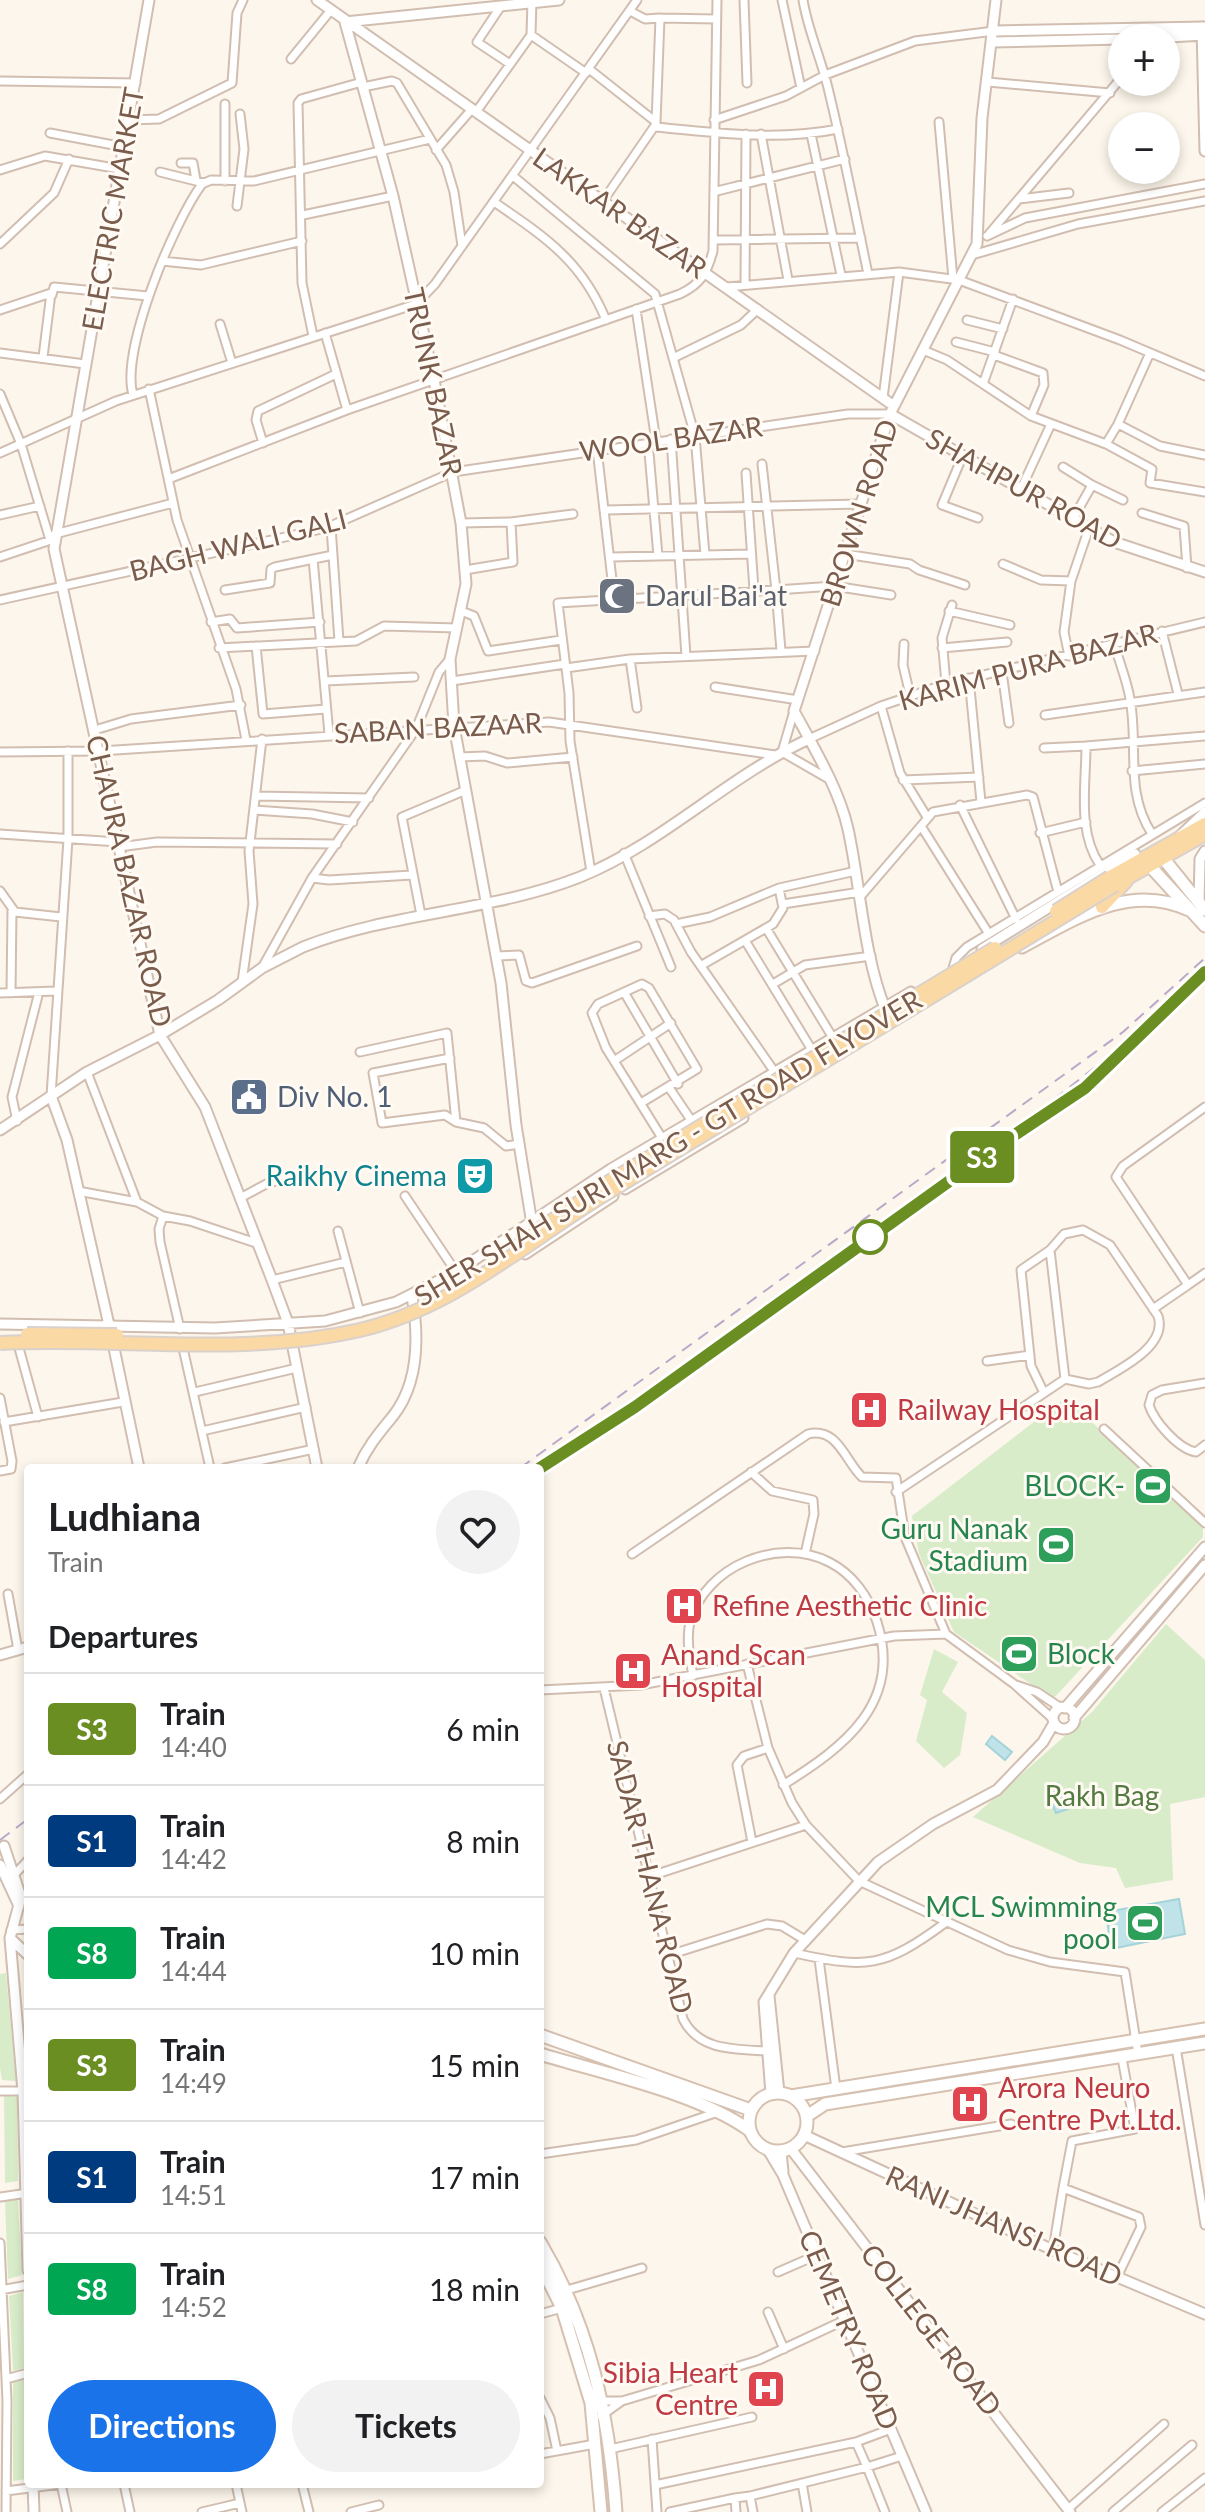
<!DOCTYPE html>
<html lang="en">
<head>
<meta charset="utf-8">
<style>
  body { margin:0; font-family:Lato,sans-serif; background:#f2f2f2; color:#202124; height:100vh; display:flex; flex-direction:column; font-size:30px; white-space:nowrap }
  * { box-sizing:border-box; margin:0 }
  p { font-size:26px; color:#757577 }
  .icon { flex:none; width:44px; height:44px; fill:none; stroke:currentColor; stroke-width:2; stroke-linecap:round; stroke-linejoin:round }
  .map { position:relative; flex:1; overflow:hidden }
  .drawer { position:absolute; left:24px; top:1464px; width:520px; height:1024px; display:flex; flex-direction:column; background:#fff; border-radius:8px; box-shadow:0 4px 12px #0003 }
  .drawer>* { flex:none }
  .badge { padding:0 16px; border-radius:6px; font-size:28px; line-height:52px }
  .fabs { position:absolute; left:1108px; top:24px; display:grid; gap:16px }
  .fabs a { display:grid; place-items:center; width:72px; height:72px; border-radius:50%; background:#fff; box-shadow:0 4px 12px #0003; font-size:40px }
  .map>.badge { position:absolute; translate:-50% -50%; box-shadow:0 0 0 4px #fff }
  h2 { padding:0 24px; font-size:30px; line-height:72px }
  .round { display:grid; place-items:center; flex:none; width:84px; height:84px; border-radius:42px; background:#f2f2f2 }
  .summary { display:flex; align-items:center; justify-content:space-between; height:136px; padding:0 24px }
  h1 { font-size:38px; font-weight:700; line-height:60px }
  .action { display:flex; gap:16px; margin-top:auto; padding:16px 24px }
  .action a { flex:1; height:92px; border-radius:48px; background:#1a73e8; color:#fff; font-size:32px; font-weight:700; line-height:92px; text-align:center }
  .action a+a { background:#f2f2f2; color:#202124 }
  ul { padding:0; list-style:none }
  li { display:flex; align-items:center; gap:24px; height:112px; padding:0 24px; border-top:2px solid #e0e0e0 }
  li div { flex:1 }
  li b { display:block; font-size:30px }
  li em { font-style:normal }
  li .badge { min-width:88px; font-weight:700; text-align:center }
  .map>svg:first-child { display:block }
  .green { fill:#d8ecc9 }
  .water { fill:#bfe3e8; stroke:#a5d3da; stroke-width:2 }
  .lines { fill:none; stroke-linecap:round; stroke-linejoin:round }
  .minor-casing { stroke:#d1beb0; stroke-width:11 }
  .tertiary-casing { stroke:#d1beb0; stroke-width:13 }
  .secondary-casing { stroke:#d6c0b0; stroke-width:15 }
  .primary-casing { stroke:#dad1cd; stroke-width:16 }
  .minor { stroke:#fff; stroke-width:7 }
  .tertiary { stroke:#fff; stroke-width:9 }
  .secondary { stroke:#fff; stroke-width:11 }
  .primary { stroke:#fbd9a5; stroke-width:12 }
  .rail { stroke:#b9a8c9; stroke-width:2; stroke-dasharray:12 8; stroke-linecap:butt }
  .primary-bridge-casing { stroke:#dad1cd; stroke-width:16; stroke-linecap:butt }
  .primary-bridge { stroke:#fbd9a5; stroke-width:12 }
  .line-casing { stroke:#fff; stroke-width:18 }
  .line { stroke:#6b8e23; stroke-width:12 }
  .stop-dot { fill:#fff; stroke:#6b8e23; stroke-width:4 }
  .labels { text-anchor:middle; stroke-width:6; stroke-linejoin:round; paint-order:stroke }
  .street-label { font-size:28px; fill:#7a5c4d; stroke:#fffaf3 }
  .worship-label { font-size:28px; fill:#5b616d; stroke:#fffaf3; text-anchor:start }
  .service-label { font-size:28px; fill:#4e5e75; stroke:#fffaf3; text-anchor:start }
  .culture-label { font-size:28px; fill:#0d838f; stroke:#fffaf3; text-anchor:end }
  .health-label { font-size:28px; fill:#be3a42; stroke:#fffaf3; text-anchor:start }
  .leisure-label { font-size:28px; fill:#27864d; stroke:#fffaf3; text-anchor:end }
  .park-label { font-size:28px; fill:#537a41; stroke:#fffaf3 }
</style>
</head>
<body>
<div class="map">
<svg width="1205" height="2512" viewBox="0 0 1205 2512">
  <rect width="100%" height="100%" fill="#fdf6ec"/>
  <!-- green -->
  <path class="green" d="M1065,1398L1203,1522V1537L1053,1699L954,1632L919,1554L912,1516Z
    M1166,1624L1205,1660V1797L1170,1804L1173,1880L1125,1888L1116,1868L1080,1863L973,1817L1092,1712Z
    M934,1649L958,1662L942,1692L967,1713L960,1755L944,1768L916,1741L927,1700L920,1695Z
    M6,1973L16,2081L2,2080L0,2068V1974Z
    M4,2095L17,2097L18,2181L5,2183Z
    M18,2200L22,2275L8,2279L5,2201Z
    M23,2292L24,2368L13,2371L9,2296Z
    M26,2379L27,2479L13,2481V2382Z"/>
  <!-- water -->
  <path class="water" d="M992,1736L1012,1752L1005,1760L986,1744Z
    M1058,1783L1068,1809L1056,1813L1045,1789Z
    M1179,1899L1185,1934L1111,1949L1106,1912Z"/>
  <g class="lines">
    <!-- minor casing -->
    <g class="minor-casing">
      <path id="minor" d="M744,0L747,83
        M782,0L801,88
        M803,0C808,31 821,58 828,88C843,149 855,212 868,274
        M501,6L477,42L510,64
        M660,18L716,19
        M531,35L586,73
        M291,59L331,10
        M589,69L656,122L660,18L645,19L632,12
        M0,81L136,83
        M988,82L1110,93
        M363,87L392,81L397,83L446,165L454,192L462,246
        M476,112L531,35L532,0
        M129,120L159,119L232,83L237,13L243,0
        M714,120L786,96L825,75L915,41L994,31
        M939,122L953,279
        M656,127C716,133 779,141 838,129
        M50,133L124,147
        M761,134L788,280
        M811,134L841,275
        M436,150L472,109
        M181,163H193L196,180
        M0,170L45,156L120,169
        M160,172L204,183
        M513,176L655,294L695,436L705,555
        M225,181V104
        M717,191L845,159
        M1019,199L1069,193
        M603,201L656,124
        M494,202C545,237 582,261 606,320
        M237,206L244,149L240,114
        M303,215L393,196
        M989,234L1122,77
        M987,236L1025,218L1205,184
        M714,240L861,238
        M0,244L54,193L69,159
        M972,255L1078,224L1205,201
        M162,261L201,265L302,241
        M745,284L746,134
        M727,287L899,272L959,280L1120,340L1205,376
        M52,295L54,287L148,296
        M636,309L656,441
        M0,310L51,293L43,357
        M967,320L1003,329
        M220,324L232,363
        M325,333L347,410
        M313,336L302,283L298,103L301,99L362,82
        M956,342L995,352
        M923,350L947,360L1031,416L1106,444
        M0,353L85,364
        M1150,353L1118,424L1160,446L1205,455
        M994,355L1043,373L1044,385L1031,416
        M673,358L741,325L758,309
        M983,384L1013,299
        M149,389L177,520L236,689L246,740
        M0,394L21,444L50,540
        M133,395C120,350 174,222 202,184L211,180L254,181L430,139
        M883,398L899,272
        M1118,424L1106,444L1152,469L1150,483L1205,492
        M671,439L686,656
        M648,441L658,556
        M263,443L256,420L258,411L336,374
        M597,449L614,597
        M0,453L116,401L416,304L435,284L637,0
        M963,455L942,505L978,518
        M1063,467L1092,485L1073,519
        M746,473L754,590
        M171,478L347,410L680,294C701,284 707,273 713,251L717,0
        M1092,485L1123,500
        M1021,489L1051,424
        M606,510L860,504
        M1142,513L1184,526L1187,568
        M0,515L40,506
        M461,523L511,522L573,514
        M331,527L339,641
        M55,534L173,503
        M845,554L910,564L919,570L965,585
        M0,557L51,540
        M611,557L751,554
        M313,559L329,734
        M1003,564L1041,580L1071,581L1089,528
        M465,570L513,562L511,522
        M225,590L270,583L271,569L275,567L333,555
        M0,600L326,528L453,472L848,414H890
        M461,611L474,616L488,651L561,640
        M949,611L1010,625
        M211,622L230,619L237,628L320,622
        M1162,631L1178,694
        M1114,643C1119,662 1127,680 1130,699C1139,746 1124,791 1152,834
        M904,644L903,665L910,695
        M256,646L263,714L326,709
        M219,648L356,641L384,626L457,628
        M942,648L1007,642
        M781,651L776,590L834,586L891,595
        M1069,656L1064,632L1071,581
        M630,659L637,708
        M566,668L630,659L815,651
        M1002,672L1009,723
        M969,678L981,802
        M325,681L414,677
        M452,681L565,664
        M946,684L942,638L952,605
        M715,687L798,700
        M881,706L900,773L927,817
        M794,711L782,752L827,778
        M1045,715L1205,692
        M95,730L131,719L241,705
        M809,739L881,706L946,684L1205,622
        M1044,748L1086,746
        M0,752L100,751L549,722L775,755
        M459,757L485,756L507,763L573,757
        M1132,771L1205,764
        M903,780L979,777
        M256,796L369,798
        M960,805L1016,919
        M254,810L312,814L353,822
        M921,826L989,934
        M1040,833L1086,822
        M0,834L118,842
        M119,847L157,842L337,844
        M624,853L671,967
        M1100,865C1077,832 1086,785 1086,746L1205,736
        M591,872L570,741L569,693L558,603L776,590L762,464
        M312,878L329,880L412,875
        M0,891L15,912L61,917
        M860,897L933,812L1027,795L1033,797L1058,892
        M783,904L860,892
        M421,915L402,817L466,790
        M649,916L665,914L674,920L691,952L774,1071
        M676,924L710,917L779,888
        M766,928L833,1038
        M746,942L812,1050
        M496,956L519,955L526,981L532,983L637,946
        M702,965L773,924L783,908L779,888L856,871
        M262,968L312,878L416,729L439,672L450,659
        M953,968L956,958L967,947L1205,803
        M242,982L253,904L249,851L262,739
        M773,984L805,965L871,956
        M624,992L678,1084
        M0,993L56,991
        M11,993L12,910
        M360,1052L447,1033L456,1122
        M450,1058L373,1073L382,1123L445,1115L456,1122L484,1128L506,1146L520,1144
        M614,1061L671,1023
        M87,1072L137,1202
        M670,1089L691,1120
        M51,1096L68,839V751
        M641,1103L697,1069L649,988L642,984L598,1004L592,1013L606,1048L662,1138
        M1205,1107L1123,1166L1116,1177L1188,1285L1205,1273
        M17,1121L12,1097L39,992
        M78,1191L137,1202L163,1216L190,1221L259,1244
        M405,1196L456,1272
        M242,1197L268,1183L302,1175
        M163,1216L159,1229L160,1242L180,1329
        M338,1231L360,1313
        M272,1280L346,1262
        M1153,1309L1188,1285
        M19,1348L38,1417
        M183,1348L210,1468
        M987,1361L1030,1355
        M1205,1383L1162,1390L1152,1395L1149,1405C1154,1421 1178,1449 1196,1452L1205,1445
        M195,1392L297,1368
        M1044,1393L1031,1366L1021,1270L1050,1250L1064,1234L1083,1230L1110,1245L1158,1316C1168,1346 1120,1369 1098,1382L1089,1384L1065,1379
        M0,1398L12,1461L11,1469L0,1471
        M4,1422L123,1402
        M1104,1429L1205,1523
        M202,1431L306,1407
        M225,1468L314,1449
        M751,1472L772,1491L813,1500L814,1514L805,1554
        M896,1492L1065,1379L1050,1250
        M632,1554L808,1434C838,1427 845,1461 862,1477L896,1478L905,1537L946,1634L1014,1684L1053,1719
        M8,1594L18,1650
        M747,1664L768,1748L792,1803L806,1825L859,1881L1008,1950L1050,1962L1125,1972L1138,2054
        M693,1676C690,1659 686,1639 690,1622C705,1566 778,1536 829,1562C853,1574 869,1597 877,1622C903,1703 844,1747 783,1785
        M1016,1685L1037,1692L1061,1708
        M604,1688L683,2019C699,2051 734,2049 767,2051
        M540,1690L641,1685L894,1636L946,1634
        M0,1799L28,1774
        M752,1842L737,1765L744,1756L768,1748
        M16,1873L28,1860
        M648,1877L806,1825
        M11,1930L28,1929
        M794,1953C867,1969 884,1968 945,1923
        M669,1955L767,1924L782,1926L805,1940
        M819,1959L836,2089
        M1176,2047L1205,2225
        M0,2091H28
        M842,2152L1011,2124
        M540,2154L636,2140L718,2112
        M1063,2188L1072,2141L1135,2129L1122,2058
        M0,2197L28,2193
        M0,2243L7,2401L6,2512
        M1053,2250L1063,2188L1139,2217L1141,2227L1117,2277
        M778,2272L817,2255
        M0,2290L28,2285
        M567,2290L642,2268
        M768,2312L784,2349
        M540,2314L562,2308
        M6,2379L28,2373
        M540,2398L550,2418L557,2451
        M598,2401H622L759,2360L845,2320
        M601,2416L622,2401
        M652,2439L657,2512
        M856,2442L891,2429
        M610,2449L752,2417
        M540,2454L595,2444
        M802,2483L807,2512
        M61,2484L67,2512
        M124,2484L130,2512
        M236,2484L242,2512
        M302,2484L309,2512
        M655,2485L856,2442L867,2467L902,2456
        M6,2491L61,2484
        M1068,2509L1164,2424
        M202,2512L240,2503
        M351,2512L379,2505
        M670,2512L735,2498
        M736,2512L735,2498L750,2496
        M753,2512L750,2496L867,2467L885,2512
        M1113,2512L1192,2445
        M1162,2512L1205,2478"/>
    </g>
    <!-- tertiary casing -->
    <g class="tertiary-casing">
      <path id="tertiary" d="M149,0L54,549L160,1035L205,1107L272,1280L288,1323L317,1468
        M317,0L894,406
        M345,22L393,196L434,380L461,523L466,584L450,659L454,726L501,983L516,1125L532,1224
        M345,22L559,0
        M1202,27L1205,151
        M994,31L1205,27
        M1150,38L1205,35
        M992,42L1122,39
        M890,414L1114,542L1205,572
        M1179,837L1205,812
        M1199,902L1200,859L1205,851
        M982,949L1135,854
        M886,1011C863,954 861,889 848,829C839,789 814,748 794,711L890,414L977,244L982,118L996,0
        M51,1096L67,1140L109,1325
        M0,1130L87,1072L160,1035L218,1000L262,968L303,947C391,912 492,912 580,877C662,844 728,776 809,739
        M625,1189L743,1118
        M525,1254L613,1196
        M0,1324L215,1328L325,1321L396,1302L456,1272L611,1169L911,992
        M114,1348L139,1468
        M358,1468C367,1447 379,1433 393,1416C419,1383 419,1337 412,1296
        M0,1655L28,1647
        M1053 1718a11 11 0 1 1 22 0a11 11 0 1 1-22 0Z
        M1065,1708L1205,1547
        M1074,1718L1205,1565
        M4,1846L21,1897L10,1938L23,2091L28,2270
        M0,1865L19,1906
        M10,1938L28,1955
        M769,1996L779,2093
        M771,2094L764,2002L794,1953L878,1862L933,1824L997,1790L1043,1742L1054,1723
        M804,2135L1053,2250L1205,2314
        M791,2149L1070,2512
        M768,2150L783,2175L926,2512
        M781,2152L783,2172
        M33,2484L34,2512"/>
    </g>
    <!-- secondary casing -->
    <g class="secondary-casing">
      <path id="secondary" d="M1159,853L1205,910
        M1149,865L1205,926
        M1022,947C1075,919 1129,882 1189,910
        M540,2035L751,2110
        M540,2054C602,2073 698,2093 749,2130
        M749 2122a29 29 0 1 1 58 0a29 29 0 1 1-58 0Z
        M791,2096L1205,2029
        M807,2116L825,2104L1205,2043
        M540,2242C590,2326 609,2415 616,2512
        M540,2264L562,2308L591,2403L601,2512"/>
    </g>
    <!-- primary casing -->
    <g class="primary-casing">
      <path id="primary" d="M1110,877L1205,824
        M1115,885L1205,834
        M1102,907L1126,881"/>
    </g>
    <!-- minor -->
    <use href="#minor" class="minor"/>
    <!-- tertiary -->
    <use href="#tertiary" class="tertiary"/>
    <!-- secondary -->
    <use href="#secondary" class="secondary"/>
    <!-- primary -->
    <use href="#primary" class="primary"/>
    <!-- rail -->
    <path class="rail" d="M1110,1063L1159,1016
      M581,1435L652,1389L1051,1102L1114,1052
      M520,1468L1123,1032L1205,958
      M540,1468L594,1434
      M0,1840L28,1819"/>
    <!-- primary-bridge casing -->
    <g class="primary-bridge-casing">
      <path id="primary-bridge" d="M1056,911L1110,877
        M535,1232L610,1181L995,948
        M27,1334L117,1335
        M0,1343C120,1337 242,1357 360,1330C453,1308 524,1244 604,1195C774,1092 945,989 1115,885"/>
    </g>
    <!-- primary-bridge -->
    <use href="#primary-bridge" class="primary-bridge"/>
  </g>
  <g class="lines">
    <!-- line casing -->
    <g class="line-casing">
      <path id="line" d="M540,1468L635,1407L1001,1144L1085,1088L1205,972"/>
    </g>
    <!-- line -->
    <use href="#line" class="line"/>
  </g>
  <!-- icons -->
  <defs>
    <g id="mosque-square" transform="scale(2)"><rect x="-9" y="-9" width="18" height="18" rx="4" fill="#6b7280" stroke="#fffaf3"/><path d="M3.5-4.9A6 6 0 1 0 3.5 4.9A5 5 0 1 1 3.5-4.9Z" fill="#fff"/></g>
    <g id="civic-square" transform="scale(2)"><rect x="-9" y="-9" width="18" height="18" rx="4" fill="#5c6f8a" stroke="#fffaf3"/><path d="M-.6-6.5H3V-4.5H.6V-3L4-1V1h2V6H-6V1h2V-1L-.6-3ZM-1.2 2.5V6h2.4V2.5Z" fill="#fff"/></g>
    <g id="theatre-square" transform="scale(2)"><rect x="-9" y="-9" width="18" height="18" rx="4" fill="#0f9aa8" stroke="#fffaf3"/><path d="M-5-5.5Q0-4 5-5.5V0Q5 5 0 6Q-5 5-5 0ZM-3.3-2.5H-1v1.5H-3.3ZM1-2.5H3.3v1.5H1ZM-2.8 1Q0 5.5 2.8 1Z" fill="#fff"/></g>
    <g id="hospital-square" transform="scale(2)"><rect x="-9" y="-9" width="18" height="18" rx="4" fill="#e0444e" stroke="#fffaf3"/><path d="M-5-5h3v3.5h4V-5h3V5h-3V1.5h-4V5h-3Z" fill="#fff"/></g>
    <g id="stadium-square" transform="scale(2)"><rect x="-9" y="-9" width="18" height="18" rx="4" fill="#2e9e5b" stroke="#fffaf3"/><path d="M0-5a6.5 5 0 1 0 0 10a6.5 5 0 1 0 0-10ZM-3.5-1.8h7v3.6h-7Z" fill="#fff"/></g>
  </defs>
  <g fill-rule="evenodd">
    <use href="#mosque-square" x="617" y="596"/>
    <use href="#civic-square" x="249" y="1097"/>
    <use href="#theatre-square" x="475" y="1176"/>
    <use href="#hospital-square" x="869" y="1410"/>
    <use href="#stadium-square" x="1153" y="1486"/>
    <use href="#stadium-square" x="1056" y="1545"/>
    <use href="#hospital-square" x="684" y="1606"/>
    <use href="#stadium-square" x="1019" y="1654"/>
    <use href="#hospital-square" x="633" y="1671"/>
    <use href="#stadium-square" x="1145" y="1923"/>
    <use href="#hospital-square" x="970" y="2104"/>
    <use href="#hospital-square" x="766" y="2389"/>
  </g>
  <!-- markers -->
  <circle class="stop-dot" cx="870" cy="1237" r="16"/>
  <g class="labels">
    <!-- street labels -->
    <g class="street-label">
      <text transform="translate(113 209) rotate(-80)" y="10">ELECTRIC MARKET</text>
      <text transform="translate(620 213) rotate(35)" y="10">LAKKAR BAZAR</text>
      <text transform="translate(433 382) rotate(78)" y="10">TRUNK BAZAR</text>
      <text transform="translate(671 439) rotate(-8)" y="10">WOOL BAZAR</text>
      <text transform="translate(1024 489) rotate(29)" y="10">SHAHPUR ROAD</text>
      <text transform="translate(859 513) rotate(-72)" y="10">BROWN ROAD</text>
      <text transform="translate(238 545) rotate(-14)" y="10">BAGH WALI GALI</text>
      <text transform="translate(1028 667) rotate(-15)" y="10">KARIM PURA BAZAR</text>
      <text transform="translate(438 728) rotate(-3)" y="10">SABAN BAZAAR</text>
      <text transform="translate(129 881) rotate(77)" y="10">CHAURA BAZAR ROAD</text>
      <text transform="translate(668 1148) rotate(-31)" y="10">SHER SHAH SURI MARG - GT ROAD FLYOVER</text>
      <text transform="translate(650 1877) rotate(76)" y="10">SADAR THANA ROAD</text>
      <text transform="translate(1004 2226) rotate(24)" y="10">RANI JHANSI ROAD</text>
      <text transform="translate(849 2330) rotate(67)" y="10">CEMETRY ROAD</text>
      <text transform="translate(931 2330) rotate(52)" y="10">COLLEGE ROAD</text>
    </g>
    <!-- worship labels -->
    <g class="worship-label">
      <text x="645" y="606">Darul Bai'at</text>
    </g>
    <!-- service labels -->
    <g class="service-label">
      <text x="277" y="1107">Div No. 1</text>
    </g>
    <!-- culture labels -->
    <g class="culture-label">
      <text x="447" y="1186">Raikhy Cinema</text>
    </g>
    <!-- health labels -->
    <g class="health-label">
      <text x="897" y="1420">Railway Hospital</text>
      <text x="712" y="1616">Refine Aesthetic Clinic</text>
      <text x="661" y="1665">Anand Scan<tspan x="661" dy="32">Hospital</tspan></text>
      <text x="998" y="2098">Arora Neuro<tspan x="998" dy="32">Centre Pvt.Ltd.</tspan></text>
      <text x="738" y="2383" text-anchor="end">Sibia Heart<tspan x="738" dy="32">Centre</tspan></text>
    </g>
    <!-- leisure labels -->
    <g class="leisure-label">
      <text x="1125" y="1496">BLOCK-</text>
      <text x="1028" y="1539">Guru Nanak<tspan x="1028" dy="32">Stadium</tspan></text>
      <text x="1047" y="1664" text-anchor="start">Block</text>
      <text x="1117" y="1917">MCL Swimming<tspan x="1117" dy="32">pool</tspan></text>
    </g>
    <!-- park labels -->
    <g class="park-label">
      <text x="1102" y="1806">Rakh Bag</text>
    </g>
  </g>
</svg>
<div class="fabs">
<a>+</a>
<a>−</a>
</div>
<b class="badge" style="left:982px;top:1157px;background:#6b8e23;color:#fff">S3</b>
<section class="drawer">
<div class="summary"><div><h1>Ludhiana</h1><p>Train</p></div><a class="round"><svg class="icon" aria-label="heart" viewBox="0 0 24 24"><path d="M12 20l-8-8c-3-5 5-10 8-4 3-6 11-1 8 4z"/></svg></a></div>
<h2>Departures</h2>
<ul>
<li><span class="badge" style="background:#6b8e23;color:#fff">S3</span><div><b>Train</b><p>14:40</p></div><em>6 min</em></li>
<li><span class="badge" style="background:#003b80;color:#fff">S1</span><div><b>Train</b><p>14:42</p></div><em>8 min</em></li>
<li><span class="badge" style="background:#00a651;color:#fff">S8</span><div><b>Train</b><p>14:44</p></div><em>10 min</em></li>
<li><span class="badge" style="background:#6b8e23;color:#fff">S3</span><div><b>Train</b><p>14:49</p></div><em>15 min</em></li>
<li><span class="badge" style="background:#003b80;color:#fff">S1</span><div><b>Train</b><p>14:51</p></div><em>17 min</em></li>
<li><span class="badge" style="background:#00a651;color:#fff">S8</span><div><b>Train</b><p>14:52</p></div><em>18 min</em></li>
</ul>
<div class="action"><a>Directions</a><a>Tickets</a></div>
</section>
</div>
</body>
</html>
